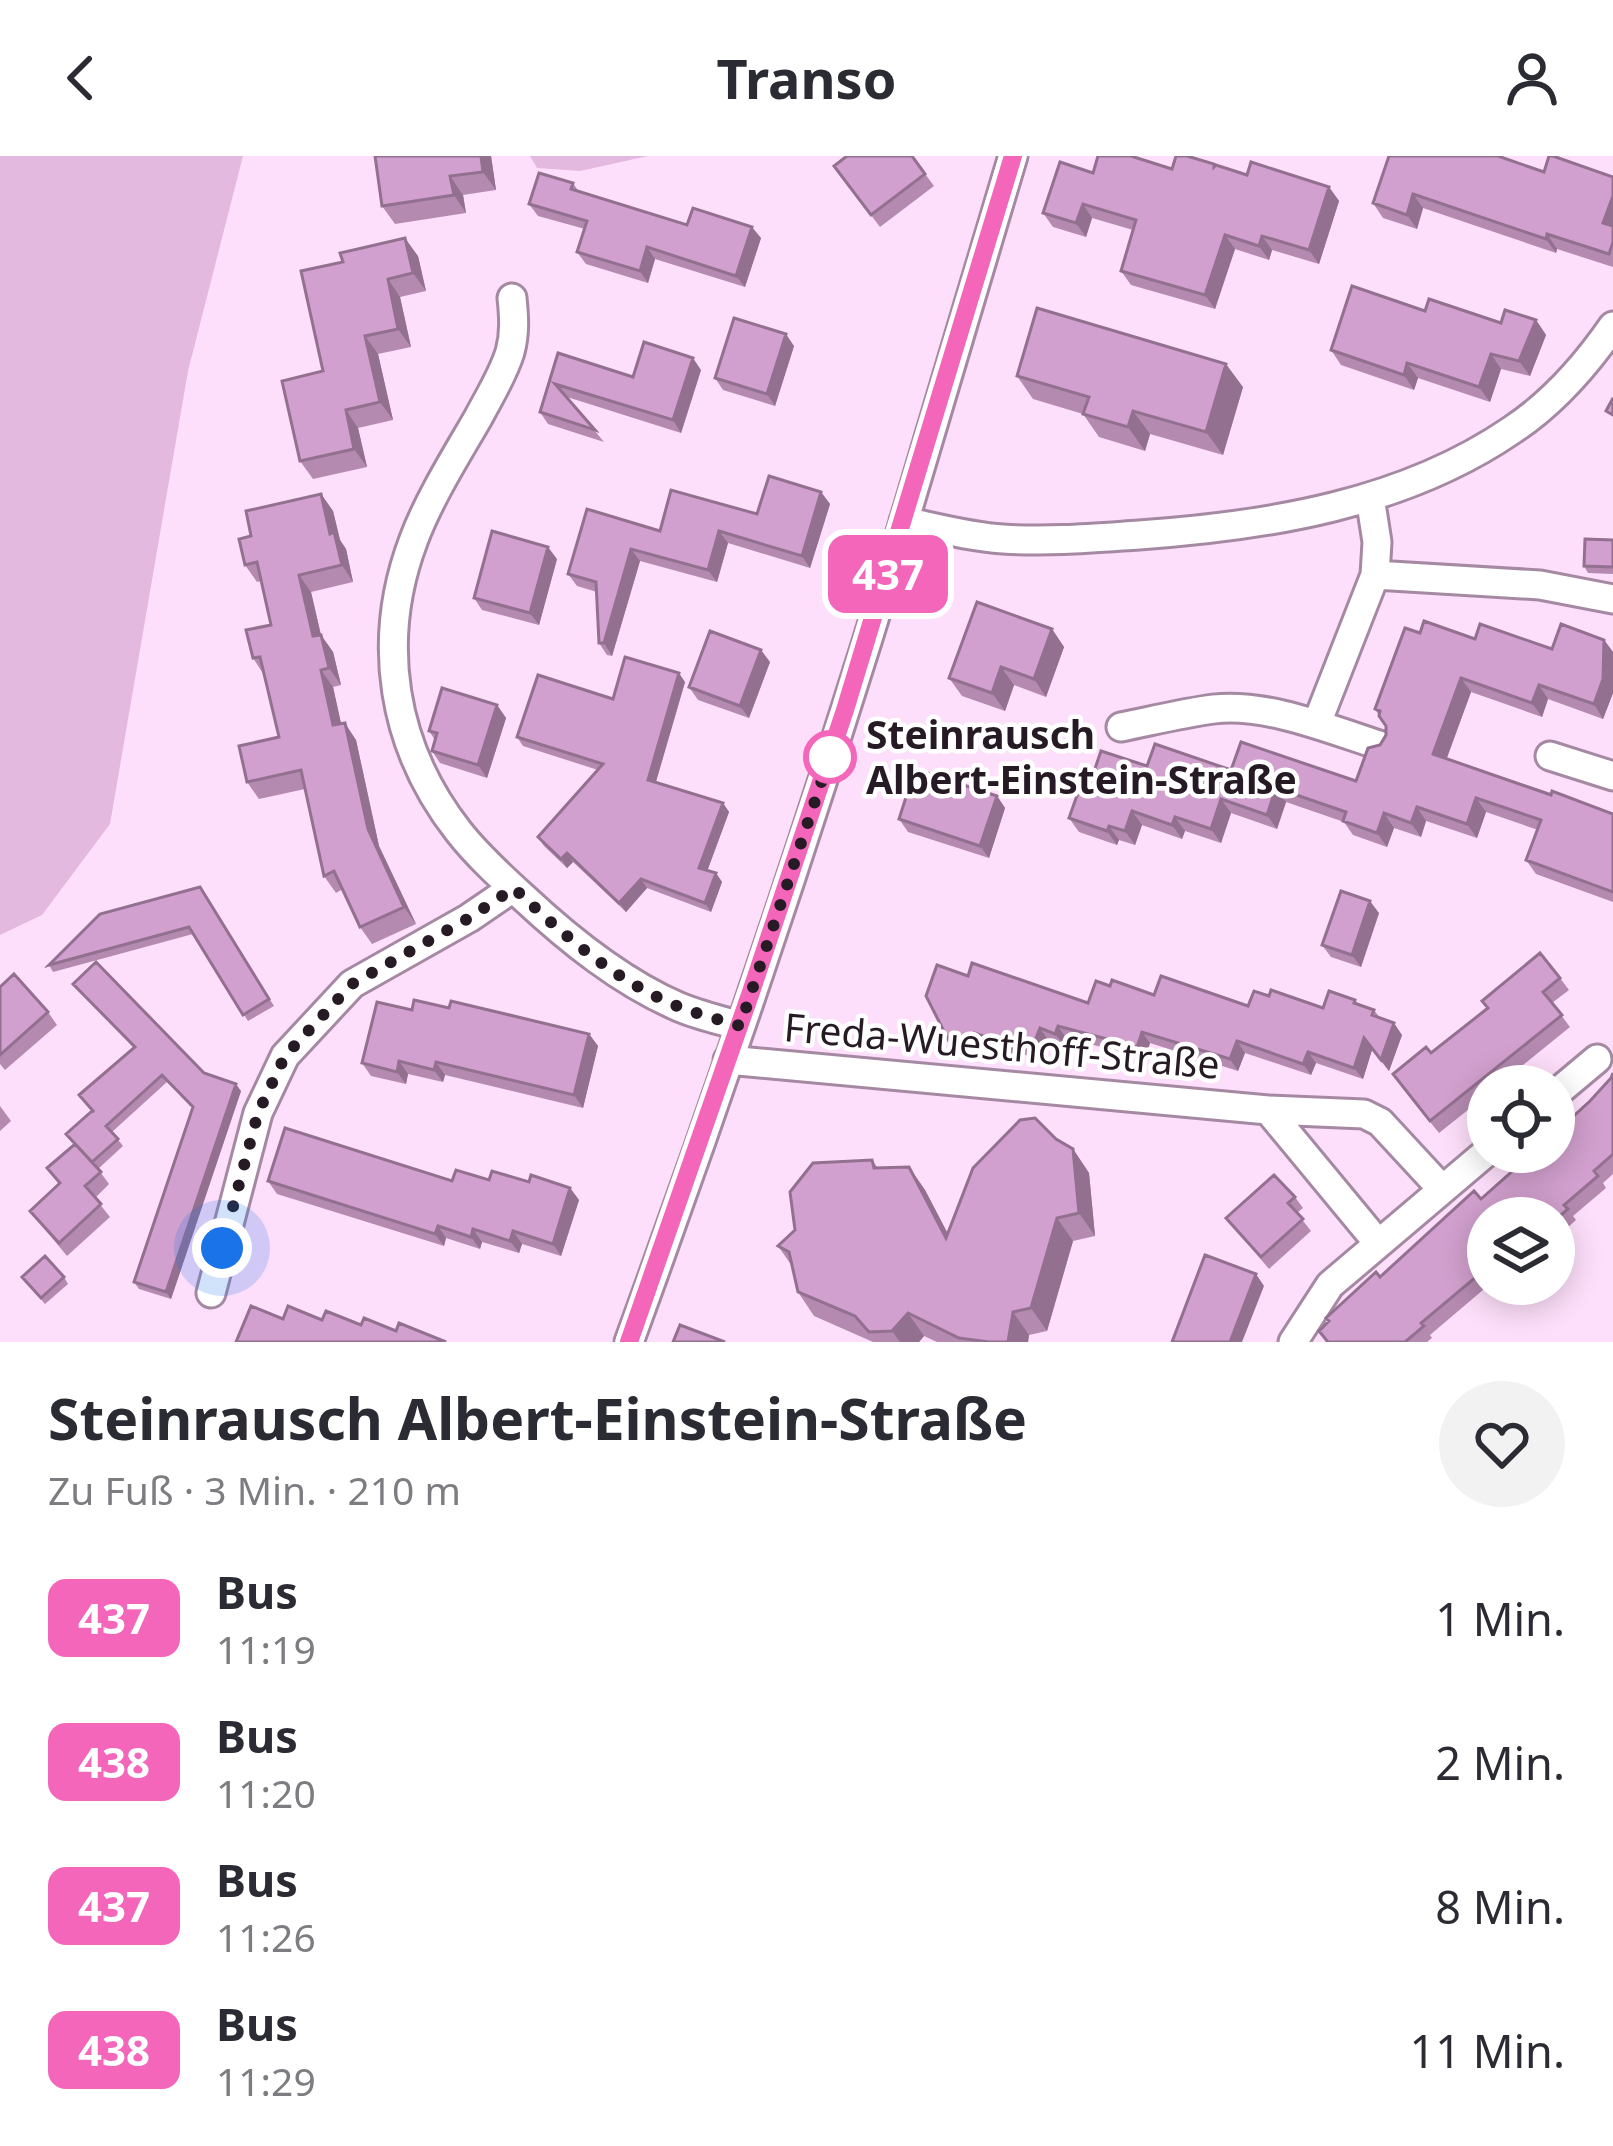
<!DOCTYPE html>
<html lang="de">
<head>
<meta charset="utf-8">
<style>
  body { margin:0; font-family:"Noto Sans",sans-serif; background:#f2f2f3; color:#2b2b33; height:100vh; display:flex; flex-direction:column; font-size:45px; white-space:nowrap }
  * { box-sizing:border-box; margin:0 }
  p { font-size:39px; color:#7c7c81 }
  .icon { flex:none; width:66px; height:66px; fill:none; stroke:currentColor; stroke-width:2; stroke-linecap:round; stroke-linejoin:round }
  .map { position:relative; height:1186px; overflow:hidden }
  .side { display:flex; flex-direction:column; background:#fff; flex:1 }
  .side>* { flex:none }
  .badge { padding:0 24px; border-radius:18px; font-size:42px; line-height:78px }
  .controls { position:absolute; left:1467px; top:909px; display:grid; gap:24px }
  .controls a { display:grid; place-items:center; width:108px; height:108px; border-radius:50%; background:#fff; box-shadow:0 6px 30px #0003; font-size:60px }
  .you { position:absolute; width:60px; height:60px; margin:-30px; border:9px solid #fff; border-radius:50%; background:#1a73e8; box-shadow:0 0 0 18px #1a73e833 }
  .map>.badge { position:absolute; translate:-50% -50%; box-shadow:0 0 0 6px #fff }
  .round { display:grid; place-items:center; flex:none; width:126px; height:126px; border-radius:63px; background:#f2f2f3 }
  .head { display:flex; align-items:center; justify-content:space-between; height:204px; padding:0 48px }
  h1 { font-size:57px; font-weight:700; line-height:90px }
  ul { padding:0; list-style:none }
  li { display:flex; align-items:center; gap:36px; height:144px; padding:0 48px }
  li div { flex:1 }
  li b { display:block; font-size:45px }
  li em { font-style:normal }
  li .badge { min-width:132px; font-weight:700; text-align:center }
  header { display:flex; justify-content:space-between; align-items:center; height:156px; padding:0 48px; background:#fff; font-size:54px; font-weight:700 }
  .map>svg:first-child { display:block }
  .green { fill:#e4b9e0 }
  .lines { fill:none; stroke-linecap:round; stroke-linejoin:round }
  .street-casing { stroke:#a589a3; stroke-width:33 }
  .street { stroke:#fff; stroke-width:27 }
  .wall { fill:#b58ab1 }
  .shaded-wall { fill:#937090 }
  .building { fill:#d2a0ce; stroke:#937090; stroke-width:3 }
  .line-casing { stroke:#fff; stroke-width:27 }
  .line { stroke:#f466ba; stroke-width:18 }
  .walk { stroke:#261b25; stroke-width:12; stroke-dasharray:0 21.6 }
  .stop-dot { fill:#fff; stroke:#f466ba; stroke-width:6 }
  .labels { text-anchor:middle; stroke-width:9; stroke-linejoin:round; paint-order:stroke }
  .stop-label { font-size:39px; font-weight:bold; fill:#261b25; stroke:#fff; text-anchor:start }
  .street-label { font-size:39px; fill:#261b25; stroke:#fff }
</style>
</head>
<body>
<header><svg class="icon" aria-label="back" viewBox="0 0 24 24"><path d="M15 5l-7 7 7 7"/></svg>Transo<svg class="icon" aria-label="person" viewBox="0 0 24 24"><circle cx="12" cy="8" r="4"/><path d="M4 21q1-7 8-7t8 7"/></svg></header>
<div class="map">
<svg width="1613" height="1186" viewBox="0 0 1613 1186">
  <rect width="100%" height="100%" fill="#fedffb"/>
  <!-- green -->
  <path class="green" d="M0,0H243L188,215L110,668L42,759L0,779Z
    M530,0H648L580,15L537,12Z"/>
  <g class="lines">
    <!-- street casing -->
    <g class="street-casing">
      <path id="street" d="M512,142C514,161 515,178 510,196C503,219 489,241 478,262C456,300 429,343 414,383C375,485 392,591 459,676C477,699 501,721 523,741C569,784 621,826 679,851C698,859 720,864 740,870
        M904,365C937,372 970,381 1003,383C1049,386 1094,382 1139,379C1268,370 1404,348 1512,274C1553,247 1586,209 1613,170
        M1375,419L1540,429L1613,443
        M1317,567L1375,419L1377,386L1370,341
        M1121,571C1151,565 1183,557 1214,553C1267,547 1329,573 1379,589
        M1550,600L1613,620
        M728,904L1268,954L1364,958L1380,966L1442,1033
        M1554,939L1597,903
        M1268,954L1378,1087
        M211,1137L258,957L285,900L352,828L469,762L513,732
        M629,1186C728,916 820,642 904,366C941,244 976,122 1013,0
        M1293,1186L1330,1129L1488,995"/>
    </g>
    <!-- street -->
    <use href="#street" class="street"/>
  </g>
  <!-- wall -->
  <path class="wall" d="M491,0L496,34L463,39L466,57L395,68L382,50Z
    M912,0L934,30L880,71L834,10Z
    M1389,0L1544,16L1613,21V111L1557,93L1556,97L1423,52L1417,73L1383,62L1373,47Z
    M1215,10L1247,19L1329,31L1339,45L1319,108L1272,94L1269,104L1235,93L1215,153L1131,129L1121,115L1133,74L1092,62L1086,81L1053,71L1043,57L1172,13Z
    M573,27L579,36L687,69L761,82L745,131L655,103L648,127L586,108L577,96L585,73L538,60L529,48Z
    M418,100L426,135L400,141L411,191L378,198L393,264L358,272L367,311L313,323L300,305L323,215L301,115Z
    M1425,155L1501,167L1536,164L1546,179L1530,220L1501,213L1490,246L1418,222L1414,234L1341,209L1331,194Z
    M794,190L775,250L723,234L715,222Z
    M558,197L633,221L701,214L681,277L567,241L604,286L548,268L540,256Z
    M1017,220L1243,231L1223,299L1150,278L1145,295L1099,281L1083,258L1033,243Z
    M821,336L830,348L810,412L728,387L717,426L640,405L612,500L607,499L599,487L597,436L577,430L568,418L660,375L757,358Z
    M321,338L333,355L340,384L346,393L353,426L311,436L321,479L333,496L341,529L333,531L341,567L356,584L379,690L416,768L372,788L360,771L343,733L336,737L324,720L305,633L259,643L247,626L279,581L264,519L253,502L271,469L261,425L257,426L245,409L251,380Z
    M1613,384V418L1588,417L1584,410Z
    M557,403L539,469L482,454L474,442Z
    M1052,473L1064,491L1046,541L1014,529L1005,555L962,540L949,522Z
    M1420,477L1552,493L1604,484L1613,496V537L1603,563L1548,543L1542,561L1471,536L1447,602L1613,658V746L1536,718L1526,704L1538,674L1486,656L1477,682L1426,665L1421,681L1394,672L1387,691L1353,679L1344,666L1286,646L1277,673L1231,657L1221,687L1185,675L1182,683L1142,669L1135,689L1119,684L1117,689L1079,676L1069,662L1089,630L1147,610L1231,614L1356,625L1386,579V571L1375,553Z
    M770,506L749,562L698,544L689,531Z
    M685,526L656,626L723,647L729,656L707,715L716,717L722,726L711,756L647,732L626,756L573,706L567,712L544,690L538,681L598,614L523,590L517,581L613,543Z
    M497,549L506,562L487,622L440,607L432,595L435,584L429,575Z
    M997,640L1005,652L989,702L908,676L899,663Z
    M200,731L274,850L248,865L193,778L53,816L49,809Z
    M1379,757L1361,811L1331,801L1322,789Z
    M968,820L1088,847L1110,830L1154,839L1248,850L1269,840L1323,852L1355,844L1358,848L1374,854L1380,862L1402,879L1389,915L1372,894L1363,923L1316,907L1311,919L1245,897L1238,915L1150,887L1145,902L1066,882L1064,889L1048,884L1040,904L1017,896L1015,900L982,889L979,897L972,894L960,900L951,889Z
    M1560,822L1569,834L1552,847L1570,871L1497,930H1488V938L1439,977L1401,930Z
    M73,828L204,917L241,935L171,1143L139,1133L134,1126L193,952L167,926L112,976L123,990L98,1013L109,1028L95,1042L110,1061L67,1100L30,1055L59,1028L47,1012L74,989L66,978L92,955L134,892Z
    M0,831L48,856L57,869L5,914L0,908Z
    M449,852L589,878L598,890L583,952L445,919L443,926L408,918L406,928L371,920L362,907L412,854Z
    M1613,917V1018L1603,1027L1606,1032L1573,1060L1576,1064L1554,1084V1062H1488V1128H1490L1430,1179L1432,1182L1427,1186H1326L1319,1175L1380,1121L1481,1043L1590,945L1611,922Z
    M0,950L11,965L0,975Z
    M1056,983L1073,993L1089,1017L1095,1080L1073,1085L1047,1175L1029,1179L1028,1186H937L924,1180L919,1186H873L814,1160L798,1136L792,1110L778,1090L872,1004L878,1012L909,1011L925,1034L948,1078Z
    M489,1024L570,1032L579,1044L561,1100L522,1088L519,1097L482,1086L480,1093L446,1082L444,1090L277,1038L268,1025Z
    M1295,1041L1303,1052L1297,1057L1311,1075L1269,1113L1226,1062Z
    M64,1121L68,1128L45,1148L27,1127Z"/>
  <!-- shaded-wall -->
  <path class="shaded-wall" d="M481,0H491L496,34L483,16Z
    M450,20L463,39L466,57L454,39Z
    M1329,31L1339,45L1319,108L1309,94Z
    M1413,38L1423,52L1417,73L1407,59Z
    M1613,40V81L1603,67Z
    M1083,48L1092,62L1086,81L1076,67Z
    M752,71L761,82L745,131L736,120Z
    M1547,78L1557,93L1556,97L1546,83Z
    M1225,79L1235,93L1215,153L1205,139Z
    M1262,80L1272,94L1269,104L1259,90Z
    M405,82L418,100L426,135L413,117Z
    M647,91L655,103L648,127L640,115Z
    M388,123L400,141L411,191L398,173Z
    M1536,164L1546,179L1530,220L1519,205Z
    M786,178L794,190L775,250L767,238Z
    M365,180L378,198L393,264L380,246Z
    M1491,198L1501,213L1490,246L1479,231Z
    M693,202L701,214L681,277L673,264Z
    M1407,207L1418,222L1414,234L1404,219Z
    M1226,208L1243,231L1223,299L1206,276Z
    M346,254L358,272L367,311L354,293Z
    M1133,255L1150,278L1145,295L1128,271Z
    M821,336L830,348L810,412L802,400Z
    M321,338L333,355L340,384L346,393L353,426L342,409L330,378Z
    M719,375L728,387L717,426L708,414Z
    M548,391L557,403L539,469L530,457Z
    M631,393L640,405L612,500L604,487Z
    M299,419L311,436L325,497L313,480Z
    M1052,473L1064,491L1046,541L1034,523Z
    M321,479L333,496L341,529L329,512Z
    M1604,484L1613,496V537L1603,563L1594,548Z
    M761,494L770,506L749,562L740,550Z
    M1001,511L1014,529L1005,555L992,537Z
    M321,514L333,531L345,586L333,569Z
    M679,517L685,526L654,632L648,624Z
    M1461,522L1471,536L1443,612L1433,598Z
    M1539,529L1548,543L1542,561L1532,547Z
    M497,549L506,562L487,622L478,609Z
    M345,567L356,584L379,690L416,768L404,751L368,673Z
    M1276,632L1286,646L1277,673L1267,659Z
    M997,640L1005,652L989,702L980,690Z
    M1476,642L1486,656L1477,682L1467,668Z
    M1221,643L1231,657L1221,687L1211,673Z
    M723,647L729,656L705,721L699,712Z
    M1417,651L1426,665L1421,681L1411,667Z
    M1132,655L1142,669L1135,689L1125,675Z
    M1384,657L1394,672L1387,691L1377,677Z
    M1175,661L1185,675L1182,683L1172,669Z
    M1109,670L1119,684L1117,689L1107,675Z
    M567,697L573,706L567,712L561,703Z
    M716,717L722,726L711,756L705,747Z
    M641,723L647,732L626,756L619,747Z
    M1370,745L1379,757L1361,811L1352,799Z
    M1394,867L1402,879L1389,915L1381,904Z
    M1058,870L1066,882L1064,889L1055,878Z
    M1040,872L1048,884L1040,904L1032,892Z
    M1142,876L1150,887L1145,902L1137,891Z
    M974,877L982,889L979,897L971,885Z
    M589,878L598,890L583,952L574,939Z
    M1364,882L1372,894L1363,923L1354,912Z
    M1009,885L1017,896L1015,900L1007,888Z
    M1237,885L1245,897L1238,915L1230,903Z
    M1308,896L1316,907L1311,919L1303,908Z
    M399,905L408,918L406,928L397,916Z
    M436,906L445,919L443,926L434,914Z
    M236,928L241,935L171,1143L166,1136Z
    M1073,993L1089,1017L1095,1080L1079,1057Z
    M909,1011L925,1034L962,1105L946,1082Z
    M570,1032L579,1044L561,1100L553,1088Z
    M1057,1062L1073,1085L1047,1175L1031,1152Z
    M438,1070L446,1082L444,1090L435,1078Z
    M473,1073L482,1086L480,1093L471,1081Z
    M513,1075L522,1088L519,1097L510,1085Z
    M1256,1118L1264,1130L1242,1186H1230Z
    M1013,1156L1029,1179L1028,1186H1008Z
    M908,1157L924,1180L919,1186H900L892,1175Z"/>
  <!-- building -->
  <path class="building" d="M375,0H481L483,16L450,20L454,39L382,50Z
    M847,0H912L925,18L871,59L834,10Z
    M1098,0H1131L1172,13L1176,0H1187L1214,8V11L1216,9L1247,19L1251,6L1329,31L1309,94L1262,80L1259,90L1225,79L1205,139L1121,115L1136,64L1083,48L1076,67L1043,57L1060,6L1093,17Z
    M1389,0H1498L1544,16L1549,0H1553L1613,21V40L1603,67L1613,70V86L1609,98L1547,78L1546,83L1413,38L1407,59L1373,47Z
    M539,17L573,27L571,33L687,69L693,52L752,71L736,120L647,91L640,115L577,96L587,65L529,48Z
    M405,82L413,117L388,123L398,173L365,180L380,246L346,254L354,293L300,305L282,225L323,215L301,115L343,106L340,97Z
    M1352,130L1425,155L1429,143L1501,167L1505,154L1536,164L1519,205L1491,198L1479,231L1407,207L1404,219L1331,194Z
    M1037,152L1226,208L1206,276L1133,255L1128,271L1083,258L1089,241L1017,220Z
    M734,162L786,178L767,238L715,222Z
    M644,186L693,202L673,264L555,228L595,274L540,256L558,197L633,221Z
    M1613,242V259L1606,255Z
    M769,320L821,336L802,400L719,375L708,414L631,393L604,487H599L596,426L568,418L587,353L660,375L671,334L757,358Z
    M321,338L330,378L334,376L342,409L299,419L313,480L321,479L329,512L321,514L333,569L345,567L368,673L404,751L360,771L334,715L324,720L301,614L247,626L239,590L279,581L260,501L253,502L246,474L271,469L257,406L245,409L239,383L251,380L246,355Z
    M492,375L548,391L530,457L474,442Z
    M1585,383L1613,384V411L1584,410Z
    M977,446L1052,473L1034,523L1001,511L992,537L949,522Z
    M1424,465L1475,483L1480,468L1552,493L1561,468L1604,484L1603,523L1594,548L1539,529L1532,547L1461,522L1433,598L1551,639L1552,635L1613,658V736L1526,704L1541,664L1476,642L1467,668L1417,651L1411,667L1384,657L1377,677L1343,665L1346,656L1276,632L1267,659L1221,643L1211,673L1175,661L1172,669L1132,655L1125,675L1109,670L1107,675L1069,662L1081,628L1089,630L1101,595L1147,610L1155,588L1231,614L1241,586L1356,625L1368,592L1380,589L1386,579V570L1379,560L1380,555L1375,553L1405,472L1420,477Z
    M710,475L761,494L740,550L689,531Z
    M625,501L679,517L648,624L723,647L699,712L716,717L705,747L641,723L619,747L567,697L561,703L538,681L603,608L517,581L538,519L613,543Z
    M442,532L497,549L478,609L432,595L437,577L429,575Z
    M915,613L997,640L980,690L899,663Z
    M200,731L269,843L243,859L189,771L49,809L100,758Z
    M1341,735L1370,745L1352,799L1322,789Z
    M1540,797L1560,822L1543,836L1562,859L1430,965L1393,918L1426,891L1431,897L1488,852L1482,845Z
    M96,806L204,917L236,928L166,1136L134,1126L193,951L162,919L106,970L118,983L92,1006L66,978L92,955L94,956L79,939L135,891L73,828Z
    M972,807L1088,847L1096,825L1110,830L1112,824L1154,839L1161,820L1248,850L1254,835L1269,840L1271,834L1323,852L1329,835L1355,844L1354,847L1374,854L1372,859L1394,867L1381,904L1364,882L1354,912L1308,896L1303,908L1237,885L1230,903L1142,876L1137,891L1058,870L1055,878L1040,872L1032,892L1009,885L1007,888L974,877L971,885L964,883L951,889L926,840L937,809L968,820Z
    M14,818L48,856L0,899V831Z
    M414,844L449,852L451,845L589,878L574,939L436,906L434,914L399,905L397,916L362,907L377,846L412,854Z
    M1613,917V998L1594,1015L1598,1020L1564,1049L1568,1053L1554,1065V1062H1488V1117L1486,1119L1483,1115L1421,1167L1424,1170L1405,1186H1328L1319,1175L1329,1165L1326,1162L1376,1116L1380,1121L1474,1035L1481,1043L1534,996H1554V978L1590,945L1611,922Z
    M1035,962L1056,983L1073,993L1079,1057L1057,1062L1031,1152L1013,1156L1008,1186H989L959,1182L908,1157L892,1175L869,1176L855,1160L798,1136L789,1096L778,1090L795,1074L790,1036L813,1007L872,1004L874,1012L909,1011L946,1082L973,1012L1020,964Z
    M285,972L452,1025L456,1014L489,1024L492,1015L529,1026L531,1019L570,1032L553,1088L513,1075L510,1085L473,1073L471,1081L438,1070L435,1078L268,1025Z
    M75,988L101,1016L85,1030L101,1048L59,1087L30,1055L60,1027L47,1012Z
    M1274,1019L1295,1041L1288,1047L1303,1063L1261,1101L1226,1062Z
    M1205,1099L1256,1118L1230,1186H1172Z
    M45,1100L64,1121L41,1142L22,1121Z
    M251,1150L283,1163L288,1150L322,1164L326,1155L361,1169L364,1162L396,1175L399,1167L446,1186H236Z
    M680,1169L725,1186H673Z"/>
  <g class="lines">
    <!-- line casing -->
    <g class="line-casing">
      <path id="line" d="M629,1186L752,833L845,554L1013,0"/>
    </g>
    <!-- line -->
    <use href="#line" class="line"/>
    <!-- walk -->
    <path class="walk" d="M222,1092L258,957L285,900L352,828L469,762L514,732C563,779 620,829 685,853C703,860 722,864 740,870L831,597L830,601"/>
  </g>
  <!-- markers -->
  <circle class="stop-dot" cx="830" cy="601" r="24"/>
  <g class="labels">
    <!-- stop labels -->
    <g class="stop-label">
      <text x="866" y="593">Steinrausch<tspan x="866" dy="45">Albert-Einstein-Straße</tspan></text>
    </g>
    <!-- street labels -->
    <g class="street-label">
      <text transform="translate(1002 890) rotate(5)" y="14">Freda-Wuesthoff-Straße</text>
    </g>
  </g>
</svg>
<div class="controls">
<a><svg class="icon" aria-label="locate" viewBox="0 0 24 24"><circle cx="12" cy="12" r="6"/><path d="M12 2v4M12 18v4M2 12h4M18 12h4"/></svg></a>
<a><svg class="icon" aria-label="layers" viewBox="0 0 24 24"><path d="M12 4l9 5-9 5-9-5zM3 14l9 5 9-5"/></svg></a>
</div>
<div class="you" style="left:222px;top:1092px"></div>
<b class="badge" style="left:888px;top:418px;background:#f466ba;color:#fff">437</b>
</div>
<section class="side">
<div class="head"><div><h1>Steinrausch Albert-Einstein-Straße</h1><p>Zu Fuß · 3 Min. · 210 m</p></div><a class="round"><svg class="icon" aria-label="heart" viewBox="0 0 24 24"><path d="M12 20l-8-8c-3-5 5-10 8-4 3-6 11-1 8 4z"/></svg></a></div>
<ul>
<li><span class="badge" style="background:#f466ba;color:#fff">437</span><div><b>Bus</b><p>11:19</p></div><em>1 Min.</em></li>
<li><span class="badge" style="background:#f466ba;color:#fff">438</span><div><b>Bus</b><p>11:20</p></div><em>2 Min.</em></li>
<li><span class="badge" style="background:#f466ba;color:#fff">437</span><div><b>Bus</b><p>11:26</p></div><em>8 Min.</em></li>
<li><span class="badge" style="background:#f466ba;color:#fff">438</span><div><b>Bus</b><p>11:29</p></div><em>11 Min.</em></li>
</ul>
</section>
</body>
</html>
